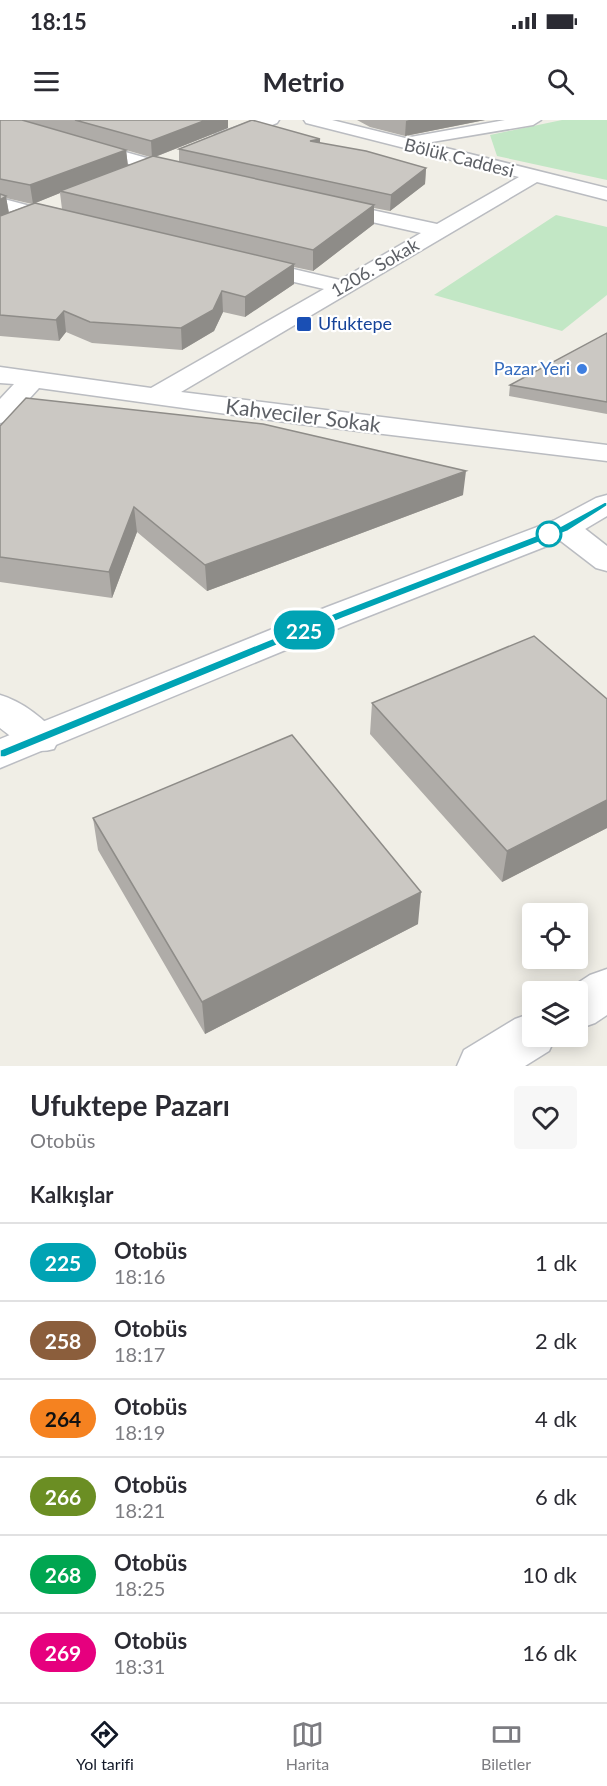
<!DOCTYPE html>
<html lang="tr">
<head>
<meta charset="utf-8">
<style>
  body { margin:0; font-family:Lato,sans-serif; background:#f7f7f7; color:#2b2b33; height:100vh; display:flex; flex-direction:column; font-size:22px; white-space:nowrap }
  * { box-sizing:border-box; margin:0 }
  p { font-size:20px; color:#7c7c81 }
  .icon { flex:none; width:33px; height:33px; fill:none; stroke:currentColor; stroke-width:2; stroke-linecap:round; stroke-linejoin:round }
  .map { position:relative; height:946px; overflow:hidden }
  .side { display:flex; flex-direction:column; background:#fff; flex:1 }
  .side>* { flex:none }
  .badge { padding:0 12px; border-radius:20px; font-size:21px; line-height:39px }
  .controls { position:absolute; left:522px; top:783px; display:grid; gap:12px }
  .controls a { display:grid; place-items:center; width:66px; height:66px; border-radius:6px; background:#fff; box-shadow:0 3px 15px #0003; font-size:30px }
  .map>.badge { position:absolute; translate:-50% -50%; box-shadow:0 0 0 3px #fff }
  h2 { padding:0 30px; font-size:22px; line-height:54px }
  .round { display:grid; place-items:center; flex:none; width:63px; height:63px; border-radius:6px; background:#f7f7f7 }
  .headline { display:flex; align-items:center; justify-content:space-between; height:102px; padding:0 30px }
  h1 { font-size:28px; font-weight:700; line-height:45px }
  ul { padding:0; list-style:none }
  li { display:flex; align-items:center; gap:18px; height:78px; padding:0 30px; border-top:2px solid #e1e1e2 }
  li div { flex:1 }
  li b { display:block; font-size:22px }
  li em { font-style:normal }
  li .badge { min-width:66px; font-weight:700; text-align:center }
  .status { display:flex; justify-content:space-between; align-items:center; height:42px; padding:0 30px; background:#fff; direction:ltr }
  .status svg { height:16px; fill:currentColor }
  header { display:flex; justify-content:space-between; align-items:center; height:78px; padding:0 30px; background:#fff; font-size:27px; font-weight:700 }
  .dock { display:flex; justify-content:space-around; align-items:center; height:84px; border-top:2px solid #e1e1e2; background:#fff; font-size:16px; color:#7c7c81 }
  .dock a { display:grid; justify-items:center; gap:3px }
  .dock .current { color:#111827 }
  .map>svg:first-child { display:block }
  .green { fill:#c2e7c5 }
  .lines { fill:none; stroke-linecap:round; stroke-linejoin:round }
  .minor-casing { stroke:#babcc1; stroke-width:3 }
  .secondary-casing { stroke:#bbbdc3; stroke-width:3 }
  .minor { fill:#fff; fill-rule:evenodd }
  .secondary { fill:#fff; fill-rule:evenodd }
  .wall { fill:#afaca8; fill-rule:evenodd }
  .shaded-wall { fill:#8e8c88 }
  .building { fill:#cbc8c3; stroke:#8e8c88; stroke-width:1.5 }
  .line { fill:#00a3b4; stroke:#fff; stroke-width:1.5 }
  .transit-dot { fill:#1a4fb4; stroke:#fff; stroke-width:2 }
  .shop-dot { fill:#3f7fe0; stroke:#fff; stroke-width:2 }
  .stop-dot { fill:#fff; stroke:#00a3b4; stroke-width:3 }
  .labels { text-anchor:middle; stroke-width:4.5; stroke-linejoin:round; paint-order:stroke }
  .far-street-label { font-size:18px; fill:#5d6066; stroke:#fff }
  .far-transit-label { font-size:18px; fill:#164399; stroke:#fff; text-anchor:start }
  .far-shop-label { font-size:18px; fill:#366cbe; stroke:#fff; text-anchor:end }
  .street-label { font-size:21px; fill:#5d6066; stroke:#fff }
</style>
</head>
<body>
<div class="status"><b>18:15</b><svg viewBox="0 0 49 12"><path d="M0 12V9h3v3zM5 12V6h3v6zM10 12V3h3v9zM15 12V0h3v12zM26 1h20v11H26zM47 4h2v5h-2z"/></svg></div>
<header><svg class="icon" aria-label="menu" viewBox="0 0 24 24"><path d="M4 6h16M4 12h16M4 18h16"/></svg>Metrio<svg class="icon" aria-label="search" viewBox="0 0 24 24"><circle cx="10" cy="10" r="6"/><path d="M15 15l6 6"/></svg></header>
<div class="map">
<svg width="607" height="946" viewBox="0 0 607 946">
  <rect width="100%" height="100%" fill="#f0eee6"/>
  <!-- green -->
  <path class="green" d="M562,0H607V60L497,36L490,15Z
    M556,95L607,107V175L562,211L434,175Z"/>
  <g class="lines">
    <!-- minor casing -->
    <g class="minor-casing">
      <path id="minor" d="M0,0H11L186,49L189,53L186,57H174L0,7Z
        M256,0H279L277,3L227,23L221,24L213,19L215,15Z
        M304,0H332L405,18L505,0H541L533,5L426,23L607,68V80L537,62L181,272L607,325V341L300,304L39,268L9,301L0,303V279L14,264L0,263V247L151,268L324,169L243,150L240,145L243,140L251,139L340,160L421,113L323,91L320,87L323,83L330,81L437,104L519,57L306,3Z
        M0,78L68,96L71,100L68,104L61,106L0,90Z
        M564,399L575,401L607,426V451L596,448L553,415L549,408L553,401Z
        M0,575C21,581 48,600 59,619L54,629C28,636 19,622 0,608Z
        M607,849V895L595,903L578,909V872H564L590,855Z
        M532,893V916H556L549,931L525,946H457L464,930L515,899Z"/>
    </g>
    <!-- secondary casing -->
    <g class="secondary-casing">
      <path id="secondary" d="M607,375V396L575,415L351,503L0,648V619L327,487L553,401L596,378Z"/>
    </g>
    <!-- minor -->
    <use href="#minor" class="minor"/>
    <!-- secondary -->
    <use href="#secondary" class="secondary"/>
  </g>
  <!-- wall -->
  <path class="wall" d="M0,0H228V8L155,37L179,42V29L320,19V23L426,48L425,64L390,91L374,88V104L313,151L294,147V164L245,197L223,192L214,211L182,230L92,223L66,212L59,221L0,216ZM126,30L150,37L128,46ZM60,73L62,89L35,83ZM6,78L32,84L9,92Z
    M357,0H485L405,16L370,7Z
    M607,213V294L509,276L510,265Z
    M0,306L463,375L207,471L137,412L112,478L0,462Z
    M607,579V708L502,762L370,614L372,583Z
    M93,698L418,804L205,914L98,730Z"/>
  <!-- shaded-wall -->
  <path class="shaded-wall" d="M206,0H228V8L152,38L151,21Z
    M409,0H485L405,16L406,1Z
    M320,19V34L310,21Z
    M126,30L128,47L60,71V73L33,84L30,65Z
    M426,48L425,64L390,91L391,75Z
    M6,76L9,95L0,100V80Z
    M374,85V104L313,151V130Z
    M294,144V164L245,197V177Z
    M222,171L223,192L214,211L182,230L181,208Z
    M64,191L66,212L59,221L56,200Z
    M466,351L463,375L207,471L205,445Z
    M134,387L137,412L112,478L109,452Z
    M607,680V708L502,762L507,731Z
    M421,772L418,804L205,914L202,882Z"/>
  <!-- building -->
  <path class="building" d="M0,0H22L126,30L30,65L0,59Z
    M75,0H206L151,21Z
    M252,0L320,19L310,21L366,31L426,48L391,75L179,29Z
    M153,36L374,85L313,130L60,71Z
    M0,74L6,76L0,80Z
    M35,83L294,144L245,177L222,171L213,190L181,208L90,202L64,191L56,200L0,195V96Z
    M607,213V282L510,265Z
    M26,278L263,304L466,351L205,445L134,387L109,452L0,437V306Z
    M534,516L607,579V680L507,731L372,583Z
    M292,615L421,772L202,882L93,698Z"/>
  <!-- line -->
  <path class="line" d="M607,381V386L568,411L343,498L5,637H0V630L335,493L561,406Z"/>
  <!-- markers -->
  <rect class="transit-dot" x="296" y="196" width="16" height="16" rx="3"/>
  <circle class="shop-dot" cx="582" cy="249" r="6"/>
  <circle class="stop-dot" cx="549" cy="414" r="12"/>
  <g class="labels">
    <!-- far-street labels -->
    <g class="far-street-label">
      <text transform="translate(459 38) rotate(14)" y="6">Bölük Caddesi</text>
      <text transform="translate(375 148) rotate(-30)" y="6">1206. Sokak</text>
    </g>
    <!-- far-transit labels -->
    <g class="far-transit-label">
      <text x="318" y="210">Ufuktepe</text>
    </g>
    <!-- far-shop labels -->
    <g class="far-shop-label">
      <text x="570" y="255">Pazar Yeri</text>
    </g>
    <!-- street labels -->
    <g class="street-label">
      <text transform="translate(303 296) rotate(7)" y="7">Kahveciler Sokak</text>
    </g>
  </g>
</svg>
<div class="controls">
<a><svg class="icon" aria-label="locate" viewBox="0 0 24 24"><circle cx="12" cy="12" r="6"/><path d="M12 2v4M12 18v4M2 12h4M18 12h4"/></svg></a>
<a><svg class="icon" aria-label="layers" viewBox="0 0 24 24"><path d="M12 4l9 5-9 5-9-5zM3 14l9 5 9-5"/></svg></a>
</div>
<b class="badge" style="left:304px;top:510px;background:#00a3b4;color:#fff">225</b>
</div>
<section class="side">
<div class="headline"><div><h1>Ufuktepe Pazarı</h1><p>Otobüs</p></div><a class="round"><svg class="icon" aria-label="heart" viewBox="0 0 24 24"><path d="M12 20l-8-8c-3-5 5-10 8-4 3-6 11-1 8 4z"/></svg></a></div>
<h2>Kalkışlar</h2>
<ul>
<li><span class="badge" style="background:#00a3b4;color:#fff">225</span><div><b>Otobüs</b><p>18:16</p></div><em>1 dk</em></li>
<li><span class="badge" style="background:#8b5e3c;color:#fff">258</span><div><b>Otobüs</b><p>18:17</p></div><em>2 dk</em></li>
<li><span class="badge" style="background:#f58220;color:#111">264</span><div><b>Otobüs</b><p>18:19</p></div><em>4 dk</em></li>
<li><span class="badge" style="background:#6b8e23;color:#fff">266</span><div><b>Otobüs</b><p>18:21</p></div><em>6 dk</em></li>
<li><span class="badge" style="background:#00a651;color:#fff">268</span><div><b>Otobüs</b><p>18:25</p></div><em>10 dk</em></li>
<li><span class="badge" style="background:#e6007e;color:#fff">269</span><div><b>Otobüs</b><p>18:31</p></div><em>16 dk</em></li>
</ul>
</section>
<nav class="dock">
<a class="current"><svg class="icon" aria-label="directions" viewBox="0 0 24 24"><path d="M12 3l9 9-9 9-9-9zM9 14v-3h6M13 9l2 2-2 2"/></svg>Yol tarifi</a>
<a><svg class="icon" aria-label="map" viewBox="0 0 24 24"><path d="M3 6l6-2 6 2 6-2v14l-6 2-6-2-6 2zM9 4v14M15 6v14"/></svg>Harita</a>
<a><svg class="icon" aria-label="tickets" viewBox="0 0 24 24"><path d="M3 7h18v10H3zM15 7v10"/></svg>Biletler</a>
</nav>
</body>
</html>
